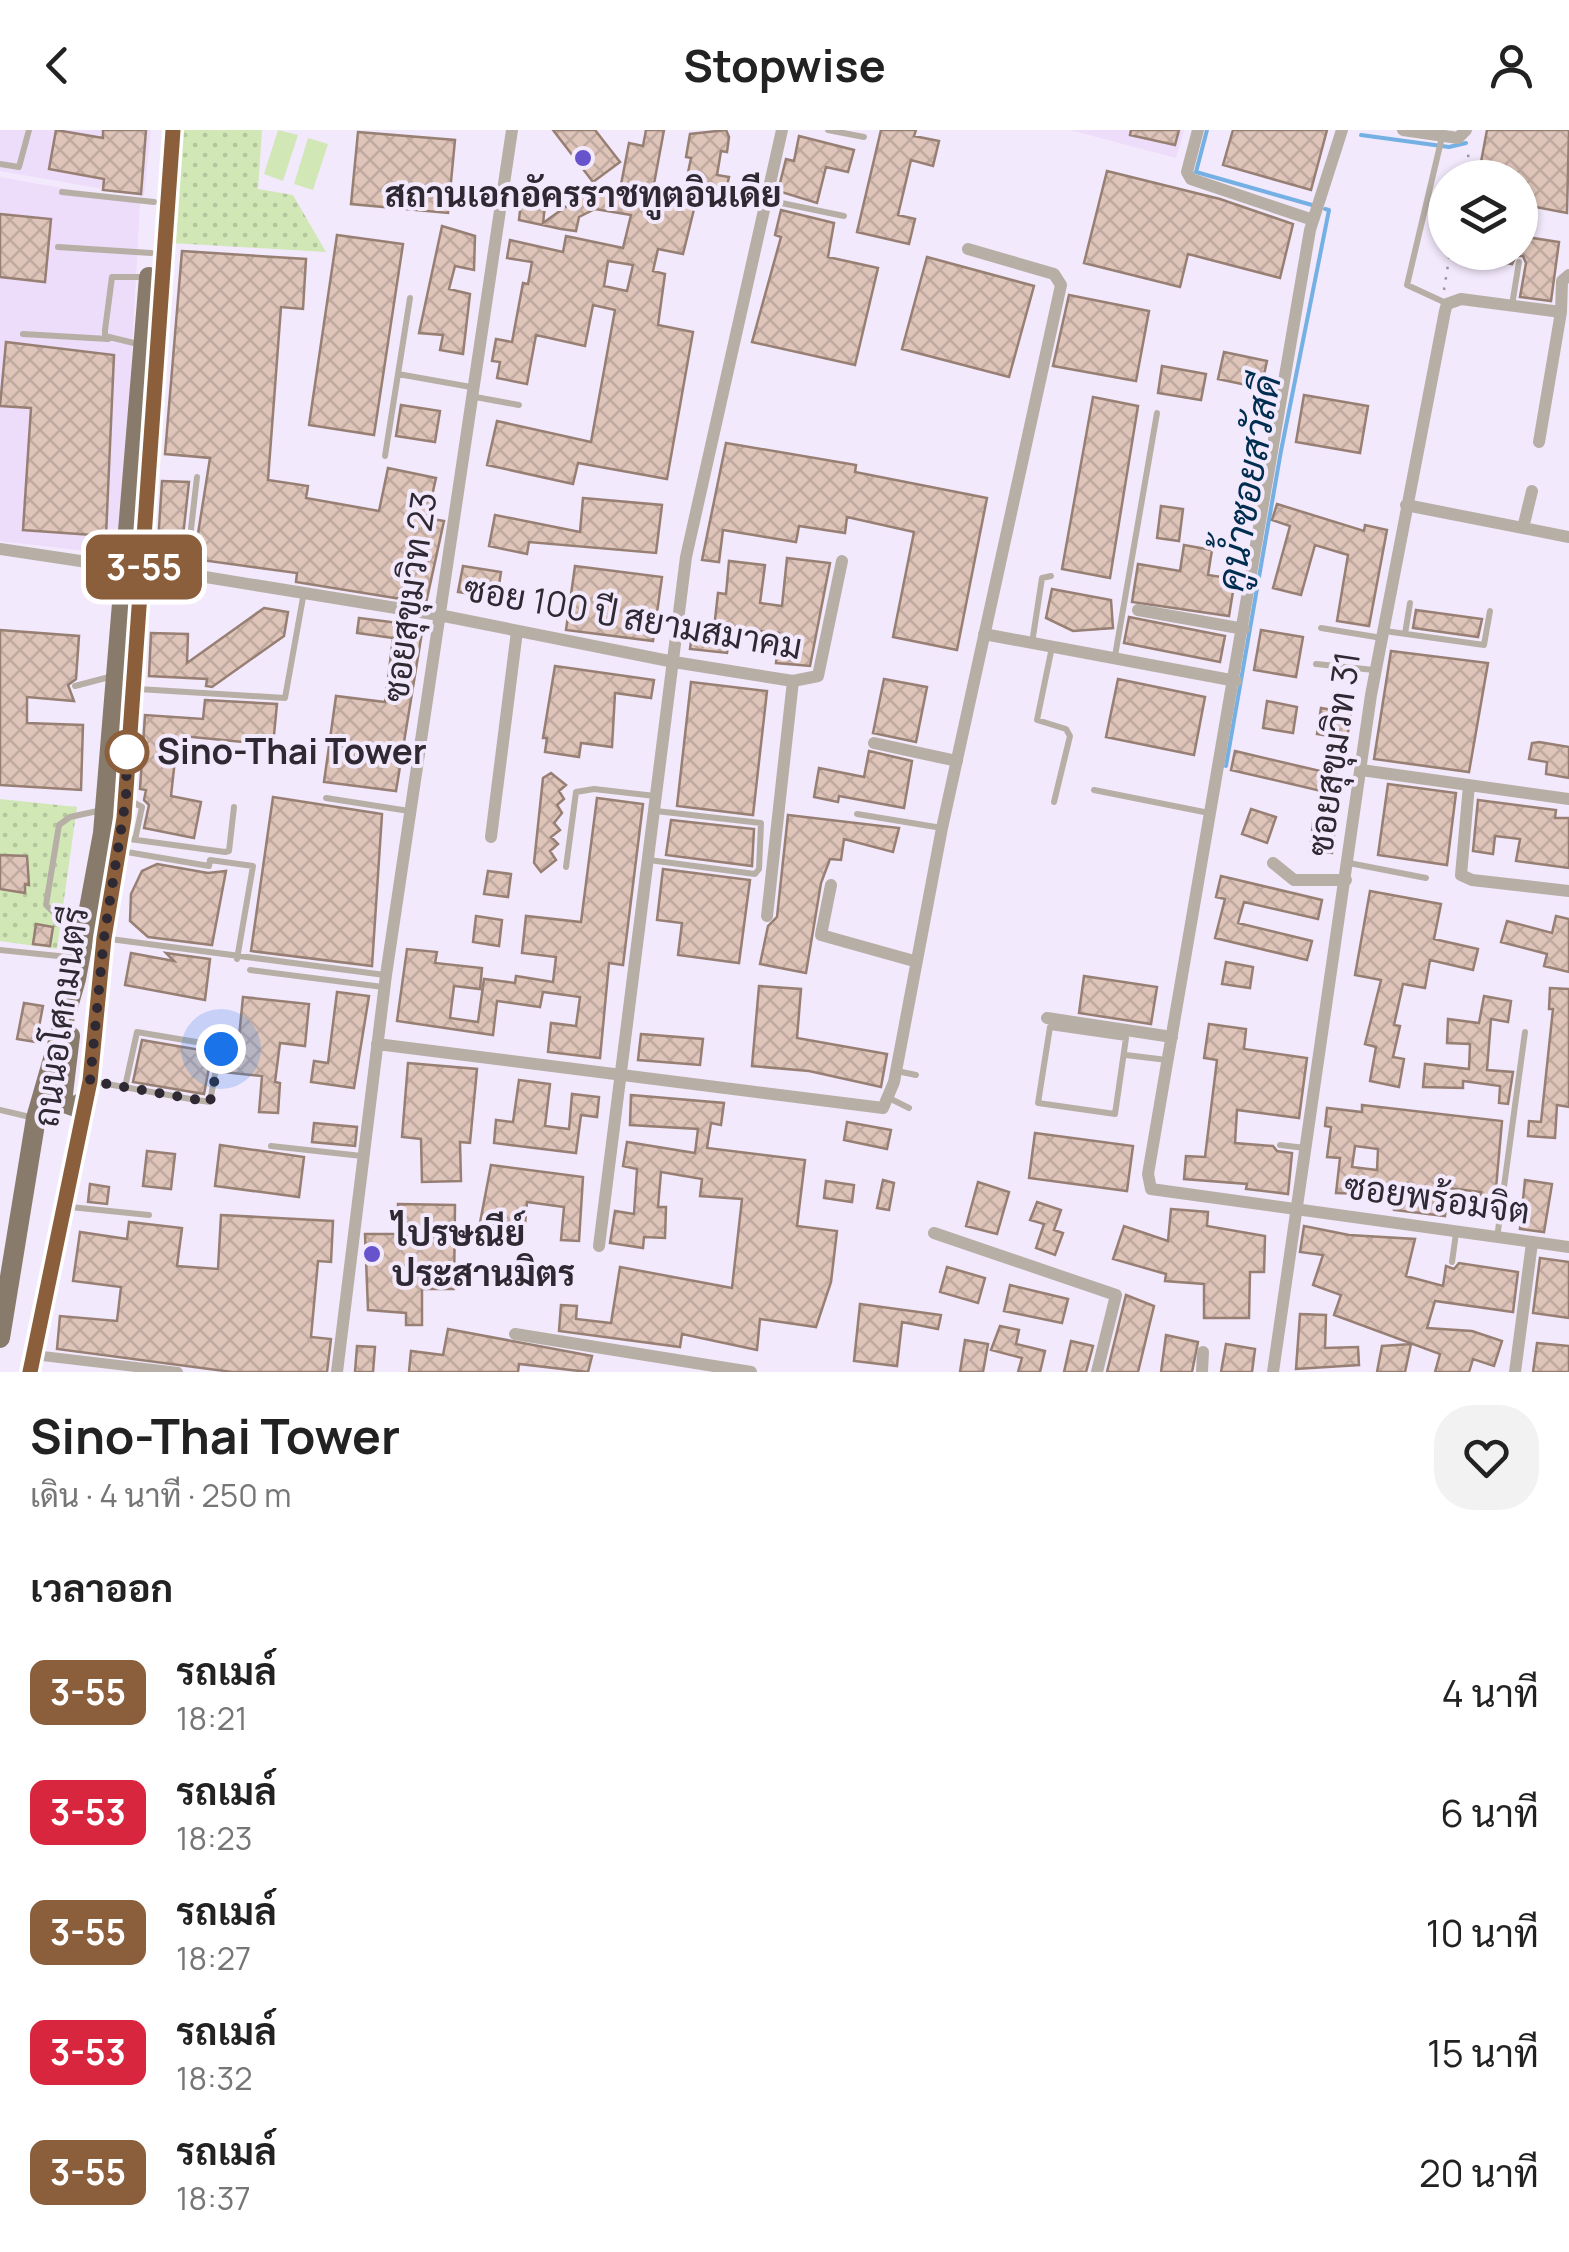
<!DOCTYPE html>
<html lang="th">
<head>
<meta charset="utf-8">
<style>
  body { margin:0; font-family:Manrope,Sarabun,sans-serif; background:#f2f2f2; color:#222; height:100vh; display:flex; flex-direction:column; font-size:38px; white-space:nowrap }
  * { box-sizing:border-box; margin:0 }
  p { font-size:32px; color:#767676 }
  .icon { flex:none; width:55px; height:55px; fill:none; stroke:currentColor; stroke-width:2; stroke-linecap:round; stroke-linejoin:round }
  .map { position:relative; height:1242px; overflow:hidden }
  .details { display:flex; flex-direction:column; background:#fff; flex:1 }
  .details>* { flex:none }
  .badge { padding:0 20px; border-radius:15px; font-size:35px; line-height:65px }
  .buttons { position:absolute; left:1428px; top:30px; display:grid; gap:20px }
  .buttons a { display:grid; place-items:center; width:110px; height:110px; border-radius:50%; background:#fff; box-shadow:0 2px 8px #0004; font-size:50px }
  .you { position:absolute; width:50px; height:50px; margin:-25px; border:8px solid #fff; border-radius:50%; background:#1a73e8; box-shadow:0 0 0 15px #1a73e833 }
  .map>.badge { position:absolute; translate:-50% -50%; box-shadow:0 0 0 5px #fff }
  h2 { padding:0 30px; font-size:38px; line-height:90px }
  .round { display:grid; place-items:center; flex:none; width:105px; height:105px; border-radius:40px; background:#f2f2f2 }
  .headline { display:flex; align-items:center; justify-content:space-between; height:170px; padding:0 30px }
  h1 { font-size:48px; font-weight:700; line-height:75px }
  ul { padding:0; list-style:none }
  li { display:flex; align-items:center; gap:30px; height:120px; padding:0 30px }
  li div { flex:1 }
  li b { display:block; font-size:38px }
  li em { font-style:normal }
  li .badge { min-width:110px; font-weight:700; text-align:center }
  header { display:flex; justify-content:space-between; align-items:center; height:130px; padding:0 30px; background:#fff; font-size:45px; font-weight:700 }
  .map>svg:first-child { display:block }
  .built { fill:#eddcfa }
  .grass { fill:#d1e7b6 }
  .garden { fill:url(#garden-dots) }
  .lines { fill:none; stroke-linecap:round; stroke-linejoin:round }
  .stream { stroke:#75b0e4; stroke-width:4 }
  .building { fill:url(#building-cross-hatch); stroke:#977f74; stroke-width:2.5; fill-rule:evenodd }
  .path { stroke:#9d95a4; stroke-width:2.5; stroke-dasharray:2.5 8; stroke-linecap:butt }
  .service { stroke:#b7afa6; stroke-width:6 }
  .pedestrian { stroke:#b7afa6; stroke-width:10 }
  .minor { stroke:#b7afa6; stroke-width:12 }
  .primary { stroke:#897b6b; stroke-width:20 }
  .line-casing { stroke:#fff; stroke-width:22 }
  .line { stroke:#8b5e3c; stroke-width:15 }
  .walk { stroke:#2e2932; stroke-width:10; stroke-dasharray:0 18 }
  .poi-dot { fill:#6753cc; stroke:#f3e9fc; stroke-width:4 }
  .stop-dot { fill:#fff; stroke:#8b5e3c; stroke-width:5 }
  .labels { text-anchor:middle; stroke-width:8; stroke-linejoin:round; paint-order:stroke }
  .poi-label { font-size:35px; font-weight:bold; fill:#2e2932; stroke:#f3e9fc }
  .street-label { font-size:35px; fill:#2e2932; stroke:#f3e9fc }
  .stop-label { font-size:35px; font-weight:bold; fill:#2e2932; stroke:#f3e9fc; text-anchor:start }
  .water-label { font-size:38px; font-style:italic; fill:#002e50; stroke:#f3e9fc }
</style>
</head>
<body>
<header><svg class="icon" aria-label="back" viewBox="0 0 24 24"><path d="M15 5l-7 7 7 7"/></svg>Stopwise<svg class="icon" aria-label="person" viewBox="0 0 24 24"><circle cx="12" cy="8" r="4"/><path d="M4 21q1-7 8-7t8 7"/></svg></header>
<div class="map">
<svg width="1569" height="1242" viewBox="0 0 1569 1242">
  <defs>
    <pattern id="garden-dots" width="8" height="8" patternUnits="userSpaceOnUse" patternTransform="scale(2.5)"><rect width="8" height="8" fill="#d1e7b6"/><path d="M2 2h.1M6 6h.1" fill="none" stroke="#b4c69d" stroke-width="1.8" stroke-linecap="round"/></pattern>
    <pattern id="building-cross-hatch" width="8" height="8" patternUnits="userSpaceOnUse" patternTransform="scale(2.5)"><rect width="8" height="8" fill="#dfc5b9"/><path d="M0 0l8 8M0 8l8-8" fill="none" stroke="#c0a9a0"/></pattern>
  </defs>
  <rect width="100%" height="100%" fill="#f3e9fc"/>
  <!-- built -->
  <path class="built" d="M0,0H151L144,66L0,41Z
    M1070,0H1184L1176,28Z
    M0,47L140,72L121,425L0,411Z"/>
  <!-- grass -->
  <path class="grass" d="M278,0L298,5L283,51L264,44Z
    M308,8L328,14L313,60L294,54Z"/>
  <!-- garden -->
  <path class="garden" d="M181,0H262L258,59L293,65L326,122L172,113Z
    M0,669L77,677L57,819L0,811Z"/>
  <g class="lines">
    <!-- stream -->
    <path class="stream" d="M1207,0L1196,42L1312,75
      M1361,5L1449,17L1466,13
      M1226,636L1281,321L1329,80L1325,79"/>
  </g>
  <!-- building -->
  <path class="building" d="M56,0L103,8V0H146L141,64L103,60L104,49L49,39Z
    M553,0H595L620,32L593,52Z
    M646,0H664L651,70L681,77L691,28L686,27L690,4L726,0L729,7L727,22L721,21L717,45L729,47L723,73L697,67L683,124L658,119L653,141L665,144L658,195L693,202L667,349L578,333L573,354L487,335L497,291L591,312L615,180L593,175L585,216L536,205L527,254L497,248L500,232L492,231L496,209L512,212L523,153L528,154L532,132L507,128L510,110L563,122L566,106L623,118L631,85L595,79L579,87L576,101L561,99L519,90L522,64L546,67L543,93L589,60L619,65L629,13L643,16ZM608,131L633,135L627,161L604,156Z
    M881,0H916L914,6L939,11L933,36L911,30L898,85L915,89L909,114L857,102Z
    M1131,0H1179L1175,15L1130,5Z
    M1233,0H1327L1311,60L1223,35Z
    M1487,0H1569L1567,83L1520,74V48H1478Z
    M358,2L455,10L448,83L351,74Z
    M799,6L854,20L848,42L826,37L817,73L778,61L786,29L794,31Z
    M1107,41L1220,69L1293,94L1280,148L1188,124L1180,157L1084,133Z
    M781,80L834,93L828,127L878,138L855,235L752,212L781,107L775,105Z
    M0,84L51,89L45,152L0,147Z
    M442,96L475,106L474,140L455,136L449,159L470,164L463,224L440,220L443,205L419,203Z
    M337,105L403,114L374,305L309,295Z
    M1520,106L1559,112L1551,171L1520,167L1526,133L1523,126H1516L1512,134L1482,129L1483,122H1520Z
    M182,121L306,129L303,179L281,177L268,350L308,356L306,368L379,381L388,338L436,348L427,388L444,391L426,473L296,452L297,443L194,429L210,328L165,324Z
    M927,127L1034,156L1009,247L902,219Z
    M1069,165L1149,181L1136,251L1053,236Z
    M6,212L114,225L106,406L23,400L31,278L0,276Z
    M1224,222L1267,231L1261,258L1218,249Z
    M1162,236L1206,244L1201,270L1158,263Z
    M1304,265L1368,276L1360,323L1296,312Z
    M1093,267L1138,276L1110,448L1062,439Z
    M401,275L440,281L435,312L396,306Z
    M726,313L856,335L855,342L987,368L957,520L893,507L914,402L847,387L845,403L799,396L796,412L723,400L719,432L702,430Z
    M162,351L189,352L180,433L157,429Z
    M583,368L662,375L656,423L529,412L527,424L489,416L495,385L580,402Z
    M1277,374L1364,401L1365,395L1387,400L1369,496L1337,491L1348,425L1315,415L1301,465L1273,458L1290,396L1272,390Z
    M1161,376L1183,379L1179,411L1157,408Z
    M1184,415L1212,420L1208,445L1235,449L1229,486L1132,472L1138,434L1180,441Z
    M787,428L830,433L810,536L776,533L779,503L739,499V504L730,503L727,523L690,519L692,505L713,507L718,463L726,464L729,431L765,435L760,473L782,476Z
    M463,436L501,442L497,468L458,462Z
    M575,436L662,447L653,511L566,500Z
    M1052,459L1111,470L1113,498L1073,501L1046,488Z
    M264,478L288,482L284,506L212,557L206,556L207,549L149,546L151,503L188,504L187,533Z
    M1416,480L1482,489L1478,507L1413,498Z
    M1129,487L1225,506L1220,532L1124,513Z
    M359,488L423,496L396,661L324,652L336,566L385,572L393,508L357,503Z
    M0,500L79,506L76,549L68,555L74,571L27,567V593L83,595L81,660L0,655Z
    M1261,500L1303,507L1296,547L1254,540Z
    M1391,521L1488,533L1469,642L1374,629Z
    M555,536L654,550L651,568L615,563L612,617L581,613L579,627L545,622L547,608H543Z
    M884,549L927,557L916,612L873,603Z
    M1118,549L1205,567L1194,625L1106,607Z
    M691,552L767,561L753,685L677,676Z
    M205,570L277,574L273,615L182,606L177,611L171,666L201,672L194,708L144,698L149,675L144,670L146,660L140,659L145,585L203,589Z
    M1267,571L1297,577L1293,603L1263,598Z
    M1321,578L1351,583L1347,609L1317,604Z
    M1539,612L1569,617V648L1546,644L1547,632L1529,629L1532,613Z
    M869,621L912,631L904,678L839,666L838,672L814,667L819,638L864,647Z
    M1235,621L1337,645L1334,664L1231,640Z
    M551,643L566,655L559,661L564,669L557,675L562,683L554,693L560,700L551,707L558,714L550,721L556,730L541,742L534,733L543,648Z
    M1388,654L1456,663L1447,735L1378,725Z
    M273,667L382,684L372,836L251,821Z
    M597,668L643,674L623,835L609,833L600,928L548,922L551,893L576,896L580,867L543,862L540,877L497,871L493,905L397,891L407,819L437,822L435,833L482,838L480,859L454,856L450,888L478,892L484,849L515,853L516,846L553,852L556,827L522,823L526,786L581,792Z
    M1478,670L1556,680L1555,688H1569V738L1516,731L1520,709L1495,706L1493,724L1473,721Z
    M1251,679L1276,687L1267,713L1242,704Z
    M788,685L899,698L893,722L844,709L841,730L830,729L821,753L806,843L760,834L768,796L777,787Z
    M671,690L754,699L752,736L666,725Z
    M1313,693L1335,696L1332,723L1310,721Z
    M0,725L27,726L29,755L25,754V763L0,759Z
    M157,734L208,743L226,741L212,815L148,807L130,791L131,764L142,741Z
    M663,739L750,750L739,833L678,825L682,793L657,790Z
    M488,741L511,744L508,767L484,764Z
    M1221,746L1322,770L1318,789L1244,772L1238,793L1312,811L1307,830L1215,808L1225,769L1216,767Z
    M1370,761L1441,774L1434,809L1478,819L1473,840L1430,830L1425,858L1403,854L1394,895L1400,896L1393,927L1404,929L1399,957L1370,951L1376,917L1365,914L1381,850L1355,845Z
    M476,786L502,790L499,816L473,812Z
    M1556,786L1569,789V842L1544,836L1547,824L1501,812L1507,791L1552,803Z
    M36,794L53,797L50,816L33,814Z
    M131,823L174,831L166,823L210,829L205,870L125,855Z
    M1226,832L1253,837L1250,858L1222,854Z
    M1084,846L1157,857L1151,894L1079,883Z
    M759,856L801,859L797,908L887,924L881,957L809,941L752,936Z
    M1550,858L1569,859V977L1557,975L1555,1008L1528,1006L1529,991L1541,992L1553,879H1549Z
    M337,862L369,866L354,958L311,952L314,931L328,933Z
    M1484,866L1511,871L1508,892L1491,889L1487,940L1513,942L1508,974L1499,973L1500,956L1463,951V958L1423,957L1425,934L1469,939L1470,914L1447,913L1448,889L1479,893Z
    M243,867L309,874L305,916L280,913L275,952L280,953L278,983L259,982L262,946L222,942L226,922L238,917Z
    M24,873L43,876L36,912L17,909Z
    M1209,894L1246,899L1244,919L1307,928L1299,988L1237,980L1235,1013L1273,1016L1277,1021L1292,1023L1288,1064L1246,1059L1247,1054L1184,1049L1186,1026L1205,1027L1217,930L1204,928Z
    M641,904L703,909L700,935L638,930Z
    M142,910L212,922L204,964L133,952Z
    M408,933L477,939L470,1013L460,1012L461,1051L422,1052L421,1009L402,1007Z
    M519,950L550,954L545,996L569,999L572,964L599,967L597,987L581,985L576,1023L494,1013L496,990L513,992Z
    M631,965L724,973L721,995L711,993L707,1018L805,1030L797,1096L837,1101L831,1152L816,1197L760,1189L757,1220L682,1204L680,1217L559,1201L561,1175L577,1176L576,1189L611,1193L620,1137L732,1158L742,1069L700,1066L702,1049L661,1042L658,1077H666L665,1108L644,1107L643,1118L610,1113L615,1081L634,1084L637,1039L623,1036L627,1012L695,1023L698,999L630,995Z
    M1362,975L1502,991L1494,1080L1479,1078L1481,1062L1448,1058L1445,1086L1394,1080V1065L1336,1063L1340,1028L1327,1027L1331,997L1325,996L1327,978L1362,982ZM1355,1016L1378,1019L1377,1040L1352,1037Z
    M847,992L891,1000L887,1019L844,1010Z
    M314,993L357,997L355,1016L312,1012Z
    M1035,1003L1133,1016L1127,1061L1029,1048Z
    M220,1015L304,1027L299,1067L215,1056Z
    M147,1021L175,1024L171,1059L143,1056Z
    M491,1035L583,1047L579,1111L561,1110L564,1077L527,1072L524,1107L478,1103Z
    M883,1050L894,1053L889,1080L877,1078Z
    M1525,1050L1552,1054L1544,1102L1520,1099Z
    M826,1051L854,1055L852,1072L824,1068Z
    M978,1052L1009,1062L997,1104L966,1096Z
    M90,1054L109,1057L107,1074L88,1072Z
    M1037,1072L1061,1080L1054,1100L1063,1103L1055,1125L1036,1118L1044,1094L1030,1090Z
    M398,1074L455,1075L454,1159H422V1195H406V1183L368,1180L365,1104H398Z
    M1171,1079L1208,1082L1207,1096L1265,1106L1264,1142H1250L1249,1188H1204V1154L1165,1151L1166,1144L1113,1129L1124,1096L1168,1111Z
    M221,1085L333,1091L331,1132L318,1131L311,1207L331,1209L327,1242H232L57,1219L60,1186L117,1191L121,1157L73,1151L80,1102L127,1109L129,1092L182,1098L177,1136L218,1139Z
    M1304,1096L1349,1105L1415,1109L1406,1146L1443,1156L1446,1136L1454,1139L1459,1133L1518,1142L1513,1182L1435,1171L1427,1198L1472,1201L1502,1211L1494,1236L1473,1229L1469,1242H1435L1440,1224L1334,1185L1341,1165L1313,1155L1323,1125L1300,1122Z
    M1540,1128L1569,1132V1188L1533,1183Z
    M947,1137L985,1148L978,1173L940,1162Z
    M1010,1155L1068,1169L1062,1193L1004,1181Z
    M1126,1165L1154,1176L1138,1242H1107Z
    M860,1174L941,1185L938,1199L902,1192L897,1236L854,1231Z
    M1300,1184L1326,1185L1325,1218L1358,1217L1359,1235L1296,1239Z
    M1000,1196L1019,1200L1016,1214L1045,1221L1040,1242H1018L1022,1228L991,1220Z
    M448,1199L592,1226L588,1242L519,1234L518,1242H409L411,1221L443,1225Z
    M1166,1205L1198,1212L1192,1242H1161Z
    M965,1210L988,1214L983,1242H960Z
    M1071,1211L1093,1216L1086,1242H1064Z
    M1537,1213L1569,1216V1242H1533Z
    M1226,1214L1255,1219L1252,1242H1221Z
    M1411,1214L1405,1242H1377L1382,1216Z
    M357,1216L375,1217L373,1242H355Z"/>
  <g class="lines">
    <!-- path -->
    <path class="path" d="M1466,48L1469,18
      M1444,160L1450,122"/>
    <!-- service -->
    <path class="service" d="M828,0L864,7
      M1442,7L1407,155L1446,173
      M0,34L19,37L29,0
      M62,62L154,72
      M767,70L844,86
      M58,117L151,123
      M1512,175L1519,132
      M23,204L108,209
      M138,214L105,206V200L112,147H143
      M398,244L410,168
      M470,266L519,275
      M385,326L398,244L471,257
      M186,442L197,347
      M1321,498L1382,508
      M1385,501L1484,515L1490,481
      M1405,504L1410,473
      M1032,513L1042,448L1051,446
      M1052,517L1037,590L1066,599L1070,606L1054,672
      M1115,526L1157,283
      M1316,534L1374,540
      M75,556L113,546
      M138,559L285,568L304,462
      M1094,660L1209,683
      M326,668L409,681
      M131,671L142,677L135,710
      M857,684L942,698
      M122,708L225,722L229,721L234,677
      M121,721L209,736L210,730L253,736L237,829
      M649,730L755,744L759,739L761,693L656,681
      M1349,733L1426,748
      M566,737L576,662L594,659L655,666
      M80,800L66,795L46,775L59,695L70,687L102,680
      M110,809L385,845
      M0,820L78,828
      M250,840L383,857
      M1050,897L1126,908L1115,984L1038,973Z
      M1126,925L1167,930
      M897,941L916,945
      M96,952L196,970L210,972L220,916L137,902L125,957
      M889,968L909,978
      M0,980L30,987
      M1280,1015L1305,1018
      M271,1016L362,1026
      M70,1077L149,1085
      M1497,1108L1525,902
      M1452,1132L1456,1103"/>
    <!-- pedestrian -->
    <path class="pedestrian" d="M34,1225L178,1242"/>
    <!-- minor -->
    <path class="minor" d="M1198,0L1187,42L1191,49L1313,90
      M1342,0L1310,100L1148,1044L1151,1059L1569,1117
      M1403,0L1458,8L1466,0
      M1539,312L1561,182
      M1406,375L1569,407
      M1523,398L1532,361
      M0,419L127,438
      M144,437L439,485L674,532L793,551L818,546L842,431
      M1138,480L1244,499
      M984,504L1236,551
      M874,613L957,631
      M1361,640L1569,669
      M1469,655L1461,745L1472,750L1569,761
      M491,707L517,501
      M1273,733L1294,750H1346
      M831,755L821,805L914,831
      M767,786L793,551
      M1047,888L1172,907
      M377,914L883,978L894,952L942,698L1061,155L1054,144L968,119
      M934,1103L1116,1165L1097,1242
      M599,1116L686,427L782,0
      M515,1204L751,1242
      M337,1242L386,845L512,0
      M1202,1242L1203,1222
      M1273,1242L1371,565L1445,181L1447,174L1461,169L1561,182L1562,151L1569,145
      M1515,1242L1532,1113"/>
    <!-- primary -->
    <path class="primary" d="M70,906L62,972L76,977L87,968
      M0,1208L36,988L76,849L103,703L149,147
      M30,1242L90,951L104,808L124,688L173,0"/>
  </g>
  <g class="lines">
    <!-- line casing -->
    <g class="line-casing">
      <path id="line" d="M30,1242L90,951L104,808L124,688L173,0"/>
    </g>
    <!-- line -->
    <use href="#line" class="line"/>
    <!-- walk -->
    <path class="walk" d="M127,622V616L126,668L104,808L90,951L210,972L221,919"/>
  </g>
  <!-- markers -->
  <g class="poi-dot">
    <circle cx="583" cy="28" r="10"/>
    <circle cx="372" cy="1124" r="10"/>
  </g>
  <circle class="stop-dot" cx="127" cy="622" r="20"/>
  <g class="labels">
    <!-- poi labels -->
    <g class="poi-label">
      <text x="583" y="77">สถานเอกอัครราชทูตอินเดีย</text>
      <text x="392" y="1116" text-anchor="start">ไปรษณีย์<tspan x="392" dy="40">ประสานมิตร</tspan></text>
    </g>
    <!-- street labels -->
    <g class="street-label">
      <text transform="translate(410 467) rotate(-82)" y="12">ซอยสุขุมวิท 23</text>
      <text transform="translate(633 488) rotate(10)" y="12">ซอย 100 ปี สยามสมาคม</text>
      <text transform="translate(1334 624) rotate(-82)" y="12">ซอยสุขุมวิท 31</text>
      <text transform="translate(61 887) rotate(-82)" y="12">ถนนอโศกมนตรี</text>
      <text transform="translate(1437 1069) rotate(8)" y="12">ซอยพร้อมจิต</text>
    </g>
    <!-- stop labels -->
    <g class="stop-label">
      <text x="157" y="634">Sino-Thai Tower</text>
    </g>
    <!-- water labels -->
    <g class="water-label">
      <text transform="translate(1249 353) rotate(-80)" y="13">คูน้ำซอยสวัสดี</text>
    </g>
  </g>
</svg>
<div class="buttons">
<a><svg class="icon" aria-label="layers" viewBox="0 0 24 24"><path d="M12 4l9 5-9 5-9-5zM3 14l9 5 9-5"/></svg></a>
</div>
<div class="you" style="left:221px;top:919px"></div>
<b class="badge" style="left:144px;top:437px;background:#8b5e3c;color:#fff">3-55</b>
</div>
<section class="details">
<div class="headline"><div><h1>Sino-Thai Tower</h1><p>เดิน · 4 นาที · 250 m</p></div><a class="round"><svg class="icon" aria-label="heart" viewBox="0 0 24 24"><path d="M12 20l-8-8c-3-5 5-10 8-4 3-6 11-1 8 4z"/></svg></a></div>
<h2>เวลาออก</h2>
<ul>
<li><span class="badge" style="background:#8b5e3c;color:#fff">3-55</span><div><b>รถเมล์</b><p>18:21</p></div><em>4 นาที</em></li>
<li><span class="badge" style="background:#d7263d;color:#fff">3-53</span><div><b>รถเมล์</b><p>18:23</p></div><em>6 นาที</em></li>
<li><span class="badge" style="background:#8b5e3c;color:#fff">3-55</span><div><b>รถเมล์</b><p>18:27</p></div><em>10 นาที</em></li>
<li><span class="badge" style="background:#d7263d;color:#fff">3-53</span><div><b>รถเมล์</b><p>18:32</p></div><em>15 นาที</em></li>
<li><span class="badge" style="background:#8b5e3c;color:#fff">3-55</span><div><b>รถเมล์</b><p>18:37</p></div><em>20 นาที</em></li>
</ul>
</section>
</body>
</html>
